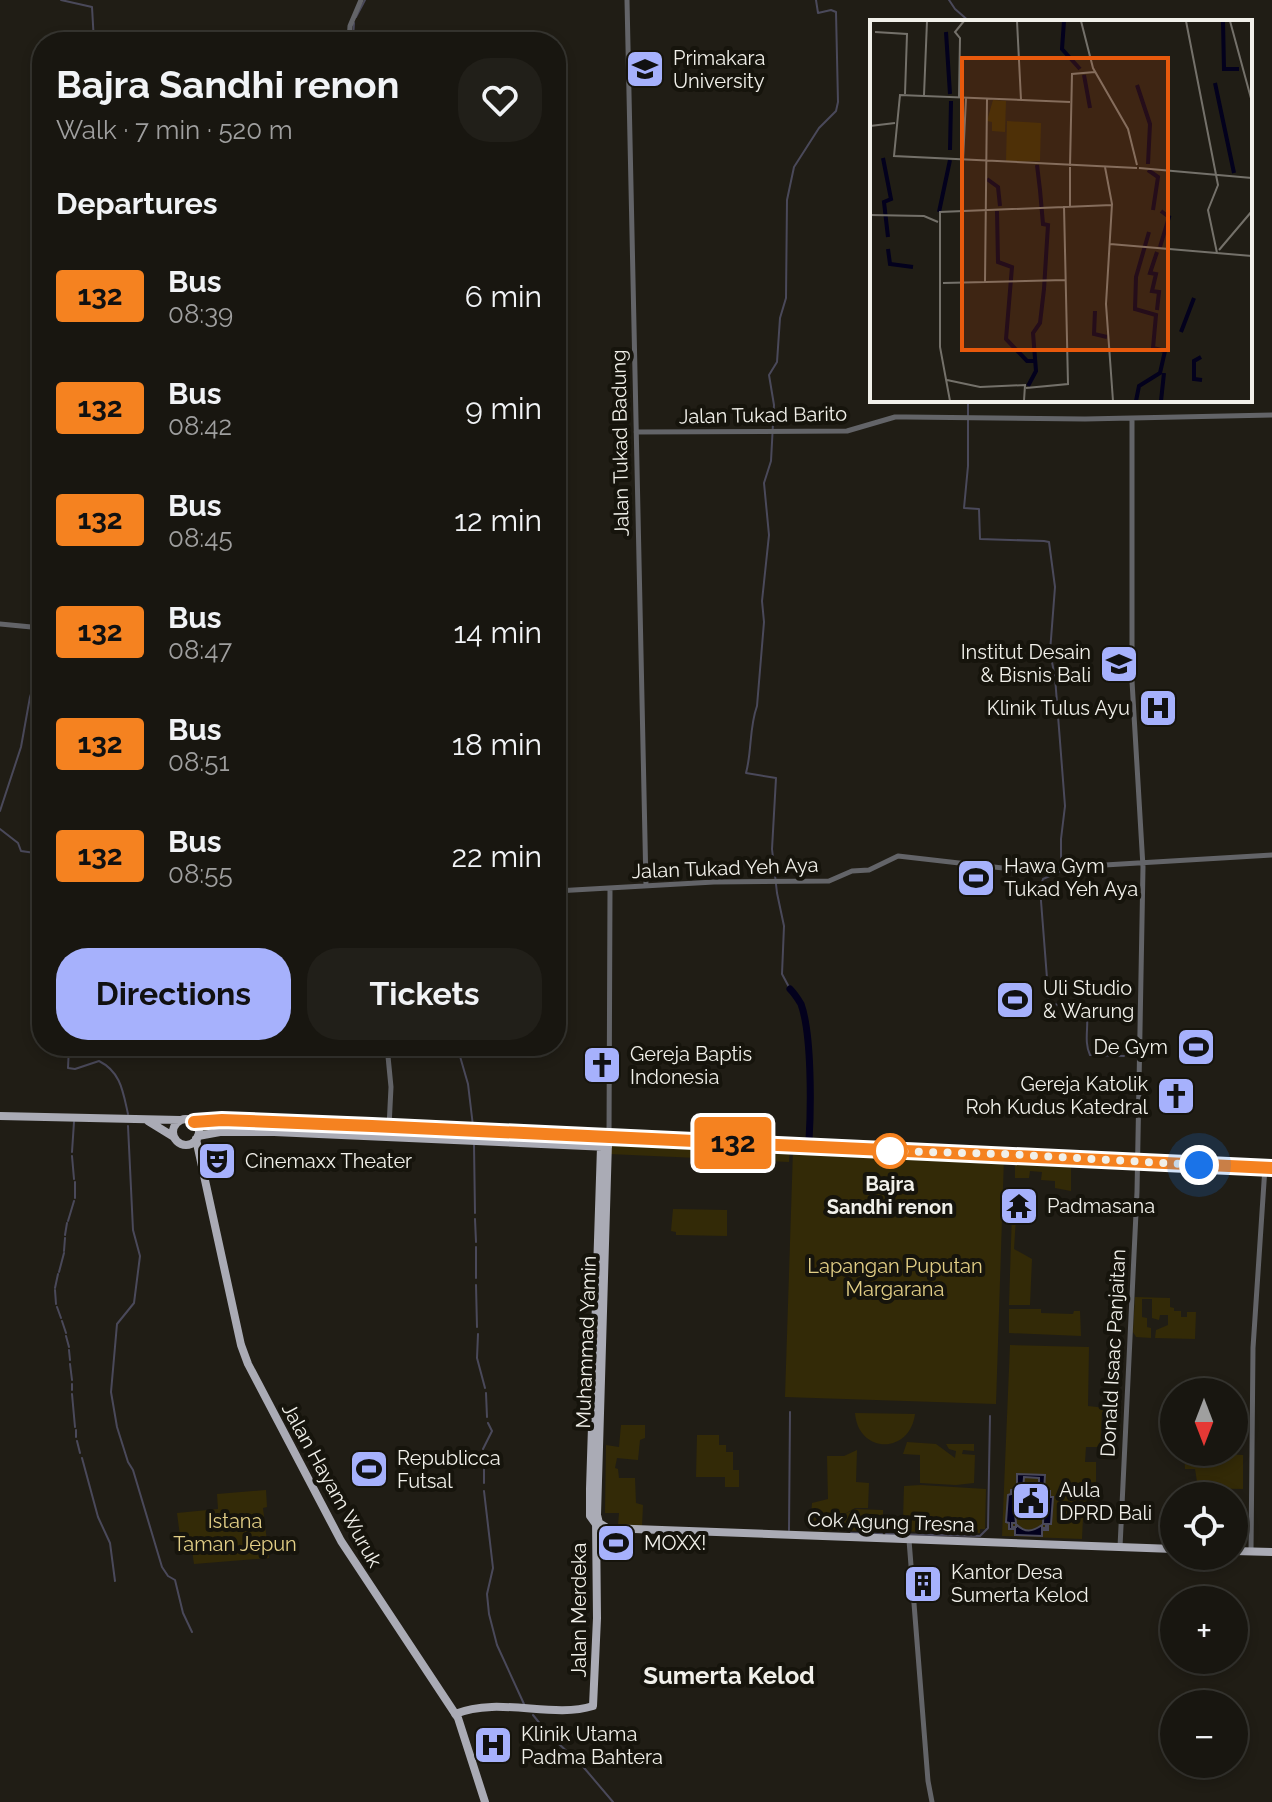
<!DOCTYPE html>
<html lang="en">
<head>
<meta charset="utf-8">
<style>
  body { margin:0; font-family:Raleway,sans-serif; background:#211f19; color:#f1f3f6; height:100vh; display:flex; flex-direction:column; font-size:30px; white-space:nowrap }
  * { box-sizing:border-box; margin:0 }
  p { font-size:26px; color:#9f9f9f }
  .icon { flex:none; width:44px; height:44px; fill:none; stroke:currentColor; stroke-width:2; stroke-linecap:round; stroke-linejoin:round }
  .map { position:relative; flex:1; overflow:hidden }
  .drawer { position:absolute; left:32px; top:32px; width:534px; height:1024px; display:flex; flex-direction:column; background:#181610; border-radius:32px; box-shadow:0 4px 12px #0003,0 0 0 2px #363530 }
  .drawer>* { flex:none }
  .badge { padding:0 16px; border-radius:6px; font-size:28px; line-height:52px }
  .needle { width:52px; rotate:180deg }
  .tools { position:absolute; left:1160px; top:1378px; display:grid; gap:16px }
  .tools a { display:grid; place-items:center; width:88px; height:88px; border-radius:50%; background:#181610; box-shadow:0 4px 12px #0003,0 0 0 2px #363530; font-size:40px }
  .you { position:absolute; width:40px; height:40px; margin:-20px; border:6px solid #fff; border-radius:50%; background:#1a73e8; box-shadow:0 0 0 12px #1a73e833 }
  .map>.badge { position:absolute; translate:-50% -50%; box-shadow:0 0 0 4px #fff }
  h2 { padding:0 24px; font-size:30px; line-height:72px }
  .round { display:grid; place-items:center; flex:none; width:84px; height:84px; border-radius:32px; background:#211f19 }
  .overview { display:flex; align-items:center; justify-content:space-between; height:136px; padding:0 24px }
  h1 { font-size:38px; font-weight:700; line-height:60px }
  .action { display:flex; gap:16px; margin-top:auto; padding:16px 24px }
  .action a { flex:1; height:92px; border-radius:32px; background:#a6b1fc; color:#111; font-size:32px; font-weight:700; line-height:92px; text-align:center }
  .action a+a { background:#211f19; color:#f1f3f6 }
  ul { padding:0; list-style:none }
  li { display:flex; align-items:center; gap:24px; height:112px; padding:0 24px }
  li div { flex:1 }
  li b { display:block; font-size:30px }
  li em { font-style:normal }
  li .badge { min-width:88px; font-weight:700; text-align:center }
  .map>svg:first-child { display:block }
  .green { fill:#332a07 }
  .water { fill:#03011d; stroke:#4a495a; stroke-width:2; fill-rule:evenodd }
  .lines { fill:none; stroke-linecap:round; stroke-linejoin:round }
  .stream { stroke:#4a495a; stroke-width:2 }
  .river { stroke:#03011d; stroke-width:7 }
  .minor { stroke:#636468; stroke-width:5 }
  .major { stroke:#aaabb5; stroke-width:8 }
  .line-casing { stroke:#fff; stroke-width:18 }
  .line { stroke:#f58220; stroke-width:12 }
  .walk { stroke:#f1f0ea; stroke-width:8; stroke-dasharray:0 14.4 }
  .stop-dot { fill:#fff; stroke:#f58220; stroke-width:4 }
  .labels { text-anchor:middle; stroke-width:8; stroke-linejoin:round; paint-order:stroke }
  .poi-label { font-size:20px; fill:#f1f0ea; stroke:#16140c; text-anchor:start }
  .street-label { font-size:20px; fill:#f1f0ea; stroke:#16140c }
  .stop-label { font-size:20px; font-weight:bold; fill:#f1f0ea; stroke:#16140c }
  .park-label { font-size:20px; fill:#e2ce86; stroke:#16140c }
  .quarter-label { font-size:24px; font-weight:bold; fill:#f1f0ea; stroke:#16140c }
  .inset-river { fill:none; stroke:#03011d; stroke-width:4 }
  .inset-road { fill:none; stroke:#74716a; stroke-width:2 }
  .view { fill:#e8590c; fill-opacity:0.15; stroke:#e8590c; stroke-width:4 }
  .inset-edge { fill:none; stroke:#f1f0ea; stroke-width:4 }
</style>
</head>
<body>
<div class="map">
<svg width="1272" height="1802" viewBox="0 0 1272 1802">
  <rect width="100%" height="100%" fill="#201d15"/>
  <!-- green -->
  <path class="green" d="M610,1138L790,1147L789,1162L609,1154Z
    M793,1150L1004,1157L996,1404L785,1397Z
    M1015,1164L1071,1165V1191L1055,1188V1181L1041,1180L1042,1172L1030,1171L1029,1178H1015Z
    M673,1209L727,1210V1236L676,1235V1232L671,1231Z
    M1012,1212L1029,1213L1016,1217L1014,1249L1032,1259L1030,1305H1009Z
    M1135,1297L1170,1298V1307L1174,1308V1311H1181V1317H1187V1312H1196L1195,1339L1155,1338L1156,1330L1168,1325V1315H1160L1159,1320L1152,1318V1299H1142V1317L1147,1318V1327L1151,1328V1338L1136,1337L1133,1332Z
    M1009,1309H1041V1313L1073,1314L1074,1311H1080L1081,1336L1009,1333Z
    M1010,1345L1089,1347L1088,1406L1115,1409V1412H1102L1100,1447H1086L1085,1462H1096V1483H1085L1084,1493L1096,1495L1095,1517H1083L1082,1539L1002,1536Z
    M855,1413L915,1414C910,1455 858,1454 855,1413Z
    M621,1425H645V1438L640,1440L638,1460L617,1458L615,1468L618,1469L619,1478H635L636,1503L643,1505L642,1526L618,1525L619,1513H605L606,1445L619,1447Z
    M697,1435H719V1445H726V1452H733V1470H739V1487H725V1477H696Z
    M907,1442L936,1444L955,1458L956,1451L949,1449L946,1444H974V1451L963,1450L962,1454L975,1455L974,1483L956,1485L920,1483V1455L903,1454Z
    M857,1450L856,1482L869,1483L868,1508H855L839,1517L855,1509L883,1510V1531L810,1530L812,1503L828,1499L827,1456H844Z
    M1184,1452L1243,1455V1489L1198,1488L1195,1469H1185Z
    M921,1485L986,1489L985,1529H980V1533L885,1531L886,1520H903L904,1486Z
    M266,1490L267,1507L263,1508L269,1558L194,1564L190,1537L180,1536L177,1513L218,1509L217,1494Z"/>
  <!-- water -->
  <path class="water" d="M1017,1474L1045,1475L1044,1491H1050V1497H1053L1051,1524H1048V1530H1042V1536L1015,1535V1529H1009V1523L1006,1522L1008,1495L1011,1494V1490L1017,1489ZM1024,1477L1039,1478V1492L1043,1495L1047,1494V1498H1044L1043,1524H1046V1528H1042V1525C1032,1532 1025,1533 1016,1524V1527H1012V1523H1016L1014,1504L1017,1497L1013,1496V1493H1017V1495L1023,1490Z"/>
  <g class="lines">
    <!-- stream -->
    <path class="stream" d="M61,0L92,7L94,42
      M949,0L955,9L970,22
      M356,17L365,0
      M353,38L354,23
      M968,400V466L964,508L979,509L980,539L1044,541L1049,542L1055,587L1050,652L1055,677L1065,806L1061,839V864
      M0,811L21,747L30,697L42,660
      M0,829L18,843L21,851L42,854
      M1061,871L1043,879L1040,888L1049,1004L1079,1006L1086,1009C1090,1024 1083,1040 1090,1055L1124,1056
      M790,989L782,974L784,926L777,893L772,849L776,778L746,773C752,751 749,728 757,706L764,622L762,601L769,535L764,483L771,461L774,405L769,375L777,362L780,318L786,298L787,200L794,167L819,128L836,111L838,102L836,12L831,10L818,13L816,0
      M69,1046L68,1068L75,1069L99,1061C121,1072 123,1092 128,1114
      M457,1046L468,1084L473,1126
      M128,1126L133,1230L140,1256L134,1303L117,1324L111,1392L117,1427L128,1462L133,1470L162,1567L168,1576L175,1580L183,1613L192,1632
      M474,1145L475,1213
      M72,1152L74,1122
      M72,1156L74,1179
      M75,1182V1198
      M475,1219L476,1242
      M68,1221L74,1201
      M65,1235L67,1223
      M64,1251L65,1238
      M59,1272L64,1253
      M476,1278V1247
      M476,1285L477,1327
      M55,1288L58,1274
      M55,1290L56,1304
      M57,1307L61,1318
      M62,1321L66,1333
      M478,1334L477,1358L485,1388
      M66,1336L69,1347
      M69,1350L70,1360
      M70,1364L72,1380
      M72,1384V1390
      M486,1393L487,1417
      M72,1394L75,1427
      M76,1430V1437
      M77,1441L80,1453
      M483,1449L492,1431L488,1423
      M82,1458L98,1517L110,1543L115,1581
      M484,1483V1458
      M484,1491L493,1568L487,1594L489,1614L497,1645L524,1704
      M789,1530L790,1412
      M851,1533L882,1534
      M886,1534L980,1536L988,1528L990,1416
      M533,1715L550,1736L580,1763L613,1802"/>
    <!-- river -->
    <path class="river" d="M790,989C794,993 798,999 801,1004C812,1035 811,1108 809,1141"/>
    <!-- minor -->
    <path class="minor" d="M627,0L646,886
      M349,42L350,26L361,0
      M636,432L847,431L895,417H906L1085,419L1272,415
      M0,624L42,628
      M556,891L714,882L829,881L852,871L869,870L898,856L1021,870L1272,855
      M387,1046L391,1087L389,1127
      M609,1137L610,888
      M909,1540L928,1781L932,1802
      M1120,1547L1137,1192L1143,867L1132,681V419
      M1251,1551L1253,1348L1265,1167"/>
    <!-- major -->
    <path class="major" d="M0,1116L180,1120
      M173 1132a13 13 0 1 1 26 0a13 13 0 1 1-26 0Z
      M148,1121L174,1137
      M194,1122L222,1120L1272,1168
      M198,1136L220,1132H274L608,1147
      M196,1139L241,1345L248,1364L341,1541L458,1718L485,1802
      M595,1523L590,1516V1489L601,1147
      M607,1528L1174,1549
      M607,1528L599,1523L597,1515L608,1142
      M1234,1551L1272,1552
      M455,1714C499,1696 552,1719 593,1706L597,1618L596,1520"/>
  </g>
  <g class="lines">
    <!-- line casing -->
    <g class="line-casing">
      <path id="line" d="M194,1122L222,1120L372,1126L1272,1168"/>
    </g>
    <!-- line -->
    <use href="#line" class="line"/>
    <!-- walk -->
    <path class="walk" d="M890,1151L1005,1154L1199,1165"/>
  </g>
  <!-- icons -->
  <defs>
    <g id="university-square" transform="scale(2)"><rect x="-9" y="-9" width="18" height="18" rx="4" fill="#a6b1fc" stroke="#16140c"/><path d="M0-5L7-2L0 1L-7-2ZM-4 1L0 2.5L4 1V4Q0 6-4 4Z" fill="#111"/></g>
    <g id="hospital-square" transform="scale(2)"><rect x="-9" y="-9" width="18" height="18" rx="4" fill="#a6b1fc" stroke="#16140c"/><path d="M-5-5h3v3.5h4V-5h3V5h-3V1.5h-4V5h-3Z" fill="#111"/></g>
    <g id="stadium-square" transform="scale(2)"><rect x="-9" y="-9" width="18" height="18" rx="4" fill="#a6b1fc" stroke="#16140c"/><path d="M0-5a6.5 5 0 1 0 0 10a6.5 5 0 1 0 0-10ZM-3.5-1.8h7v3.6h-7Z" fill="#111"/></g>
    <g id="church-square" transform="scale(2)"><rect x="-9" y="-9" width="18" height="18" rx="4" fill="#a6b1fc" stroke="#16140c"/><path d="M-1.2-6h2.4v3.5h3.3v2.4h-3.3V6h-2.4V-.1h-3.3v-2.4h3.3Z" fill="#111"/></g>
    <g id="theatre-square" transform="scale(2)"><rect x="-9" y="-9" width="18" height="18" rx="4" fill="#a6b1fc" stroke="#16140c"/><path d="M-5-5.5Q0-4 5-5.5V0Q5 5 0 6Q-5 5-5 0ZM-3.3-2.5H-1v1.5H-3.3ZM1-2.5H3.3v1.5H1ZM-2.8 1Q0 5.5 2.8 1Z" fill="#111"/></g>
    <g id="temple-square" transform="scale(2)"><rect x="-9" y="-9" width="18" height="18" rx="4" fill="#a6b1fc" stroke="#16140c"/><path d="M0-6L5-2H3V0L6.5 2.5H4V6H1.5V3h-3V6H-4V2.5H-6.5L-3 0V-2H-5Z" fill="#111"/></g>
    <g id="civic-square" transform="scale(2)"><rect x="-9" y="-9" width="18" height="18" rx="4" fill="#a6b1fc" stroke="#16140c"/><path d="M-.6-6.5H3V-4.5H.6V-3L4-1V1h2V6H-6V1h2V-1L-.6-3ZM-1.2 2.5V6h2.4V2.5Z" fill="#111"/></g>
    <g id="building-square" transform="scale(2)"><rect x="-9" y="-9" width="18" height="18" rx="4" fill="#a6b1fc" stroke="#16140c"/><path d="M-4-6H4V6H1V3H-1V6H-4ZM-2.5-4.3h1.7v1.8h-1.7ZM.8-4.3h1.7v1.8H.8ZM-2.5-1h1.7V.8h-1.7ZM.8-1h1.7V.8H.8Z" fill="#111"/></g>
  </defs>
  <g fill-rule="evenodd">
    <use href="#university-square" x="645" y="69"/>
    <use href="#university-square" x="1119" y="664"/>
    <use href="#hospital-square" x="1158" y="708"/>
    <use href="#stadium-square" x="976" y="878"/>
    <use href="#stadium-square" x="1015" y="1000"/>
    <use href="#stadium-square" x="1196" y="1047"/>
    <use href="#church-square" x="602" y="1065"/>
    <use href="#church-square" x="1176" y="1096"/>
    <use href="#theatre-square" x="217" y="1161"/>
    <use href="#temple-square" x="1019" y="1206"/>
    <use href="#stadium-square" x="369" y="1469"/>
    <use href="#civic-square" x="1031" y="1501"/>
    <use href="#stadium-square" x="616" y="1543"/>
    <use href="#building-square" x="923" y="1584"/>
    <use href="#hospital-square" x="493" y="1745"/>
  </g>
  <!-- markers -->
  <circle class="stop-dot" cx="890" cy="1151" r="16"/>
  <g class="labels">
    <!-- poi labels -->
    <g class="poi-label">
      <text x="673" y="65">Primakara<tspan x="673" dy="23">University</tspan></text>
      <text x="1091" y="659" text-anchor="end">Institut Desain<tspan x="1091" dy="23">&amp; Bisnis Bali</tspan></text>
      <text x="1130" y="715" text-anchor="end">Klinik Tulus Ayu</text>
      <text x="1004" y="873">Hawa Gym<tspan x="1004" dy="23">Tukad Yeh Aya</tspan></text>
      <text x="1043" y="995">Uli Studio<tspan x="1043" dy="23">&amp; Warung</tspan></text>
      <text x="1168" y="1054" text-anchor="end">De Gym</text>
      <text x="630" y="1061">Gereja Baptis<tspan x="630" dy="23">Indonesia</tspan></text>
      <text x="1148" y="1091" text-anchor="end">Gereja Katolik<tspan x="1148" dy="23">Roh Kudus Katedral</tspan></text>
      <text x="245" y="1168">Cinemaxx Theater</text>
      <text x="1047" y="1213">Padmasana</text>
      <text x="397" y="1465">Republicca<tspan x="397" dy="23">Futsal</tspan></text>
      <text x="1059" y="1497">Aula<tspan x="1059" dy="23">DPRD Bali</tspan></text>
      <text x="644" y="1550">MOXX!</text>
      <text x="951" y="1579">Kantor Desa<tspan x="951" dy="23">Sumerta Kelod</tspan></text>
      <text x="521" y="1741">Klinik Utama<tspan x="521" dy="23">Padma Bahtera</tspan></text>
    </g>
    <!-- street labels -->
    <g class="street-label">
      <text transform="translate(763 415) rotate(-1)" y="7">Jalan Tukad Barito</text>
      <text transform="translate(620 443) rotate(-91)" y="7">Jalan Tukad Badung</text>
      <text transform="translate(725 868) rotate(-2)" y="7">Jalan Tukad Yeh Aya</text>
      <text transform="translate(586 1342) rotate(-88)" y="7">Muhammad Yamin</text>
      <text transform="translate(1113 1353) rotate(-87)" y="7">Donald Isaac Panjaitan</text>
      <text transform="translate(332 1485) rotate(61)" y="7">Jalan Hayam Wuruk</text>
      <text transform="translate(891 1522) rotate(2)" y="7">Cok Agung Tresna</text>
      <text transform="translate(579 1610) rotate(-90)" y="7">Jalan Merdeka</text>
    </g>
    <!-- stop labels -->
    <g class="stop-label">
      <text x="890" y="1191">Bajra<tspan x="890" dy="23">Sandhi renon</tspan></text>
    </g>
    <!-- park labels -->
    <g class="park-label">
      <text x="895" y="1273">Lapangan Puputan<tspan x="895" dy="23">Margarana</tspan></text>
      <text x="235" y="1528">Istana<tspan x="235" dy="23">Taman Jepun</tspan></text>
    </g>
    <!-- quarter labels -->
    <g class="quarter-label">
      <text x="729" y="1684">Sumerta Kelod</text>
    </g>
  </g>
  <!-- overview -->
  <g transform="translate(870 20)">
    <rect width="382" height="382" fill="#201d15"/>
    <path d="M123,80L136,81L135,112L122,111V102L117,101ZM137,101L171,103L170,141L136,142Z" fill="#332a07"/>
    <path class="inset-river" d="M194,1L192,29L210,49M353,1L354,49H369M76,12L80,74M214,55L220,88M345,63L364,153M267,65L280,104L278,144M80,130L81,81M13,138L21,179L14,182L18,217M167,145L170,170M278,150L288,157L283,190M117,159L128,167L130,186M127,191L128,242L142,247L136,319L157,341H166M69,192L80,140M290,227L299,197L291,191M18,229L20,244L43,247M287,290L289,272L282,271L286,254L280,253L287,232M225,291L224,314L237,317M311,312L324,278M331,337L324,341V359L332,360M158,366L166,351L163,313L170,303L174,269L178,205L173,204L170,170M266,381L269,366L290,353L295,331L283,328L286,295L265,289L266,257L279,212M291,381L294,353"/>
    <path class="inset-road" d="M147,1L151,80M211,1L223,48L258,109L267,145M316,1L348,165L338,190L347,233M360,1L382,82M5,12L37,14L35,74M54,75L57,1M89,77L90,18L85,12L94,1M200,82L30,75L24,136L267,148M0,106L25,103M93,141L96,78M200,146L202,54L225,52M235,147L242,184L236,284L243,381M269,148L382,158M200,186V147M0,195L54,196L68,202M240,224L382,236M349,230L382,191M115,262L117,79M73,263L195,260M77,360L110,367L155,365L154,381M156,368L198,364L194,186M80,381L70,327V192L242,185"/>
    <path class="view" d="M92,38H298V330H92Z"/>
    <rect width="382" height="382" class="inset-edge"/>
  </g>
</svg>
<div class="tools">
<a><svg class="needle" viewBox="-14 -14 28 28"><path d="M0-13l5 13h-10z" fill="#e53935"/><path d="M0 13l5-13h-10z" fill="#9f9f9f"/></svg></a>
<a><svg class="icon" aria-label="locate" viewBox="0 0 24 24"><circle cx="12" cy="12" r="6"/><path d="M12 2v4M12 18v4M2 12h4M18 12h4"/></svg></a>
<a>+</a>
<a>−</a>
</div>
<div class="you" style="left:1199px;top:1165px"></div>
<b class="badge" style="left:733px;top:1143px;background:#f58220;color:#111">132</b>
<section class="drawer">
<div class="overview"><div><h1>Bajra Sandhi renon</h1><p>Walk · 7 min · 520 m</p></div><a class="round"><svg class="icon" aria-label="heart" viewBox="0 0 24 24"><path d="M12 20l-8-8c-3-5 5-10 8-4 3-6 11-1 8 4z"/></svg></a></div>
<h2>Departures</h2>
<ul>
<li><span class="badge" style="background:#f58220;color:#111">132</span><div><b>Bus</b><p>08:39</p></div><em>6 min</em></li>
<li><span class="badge" style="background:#f58220;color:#111">132</span><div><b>Bus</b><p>08:42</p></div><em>9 min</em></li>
<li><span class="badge" style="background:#f58220;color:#111">132</span><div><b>Bus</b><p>08:45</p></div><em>12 min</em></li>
<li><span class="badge" style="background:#f58220;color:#111">132</span><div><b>Bus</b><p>08:47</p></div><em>14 min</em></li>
<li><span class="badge" style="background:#f58220;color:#111">132</span><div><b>Bus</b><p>08:51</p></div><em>18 min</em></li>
<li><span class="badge" style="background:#f58220;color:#111">132</span><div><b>Bus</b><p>08:55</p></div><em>22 min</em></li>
</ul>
<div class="action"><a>Directions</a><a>Tickets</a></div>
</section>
</div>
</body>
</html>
